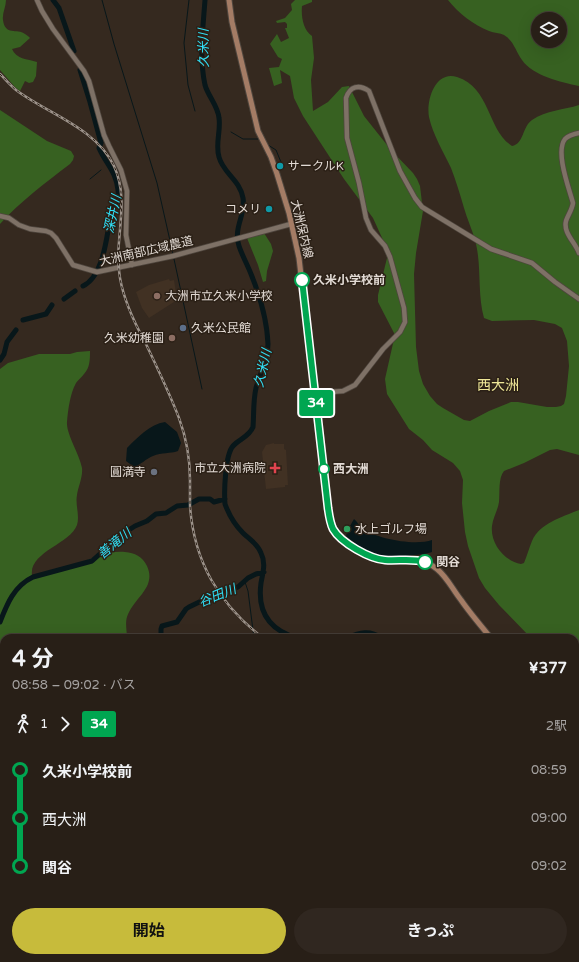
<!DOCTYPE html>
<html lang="ja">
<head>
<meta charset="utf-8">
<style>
  body { margin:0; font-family:"Varela Round","Noto Sans JP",sans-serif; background:#302720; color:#f1f3f6; height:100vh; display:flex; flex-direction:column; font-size:15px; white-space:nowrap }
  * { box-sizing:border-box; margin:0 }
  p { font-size:13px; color:#a5a2a1 }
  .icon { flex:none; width:22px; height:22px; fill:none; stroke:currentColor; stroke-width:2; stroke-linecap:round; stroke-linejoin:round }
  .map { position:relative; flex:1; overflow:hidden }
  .sheet { position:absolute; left:0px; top:634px; width:579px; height:328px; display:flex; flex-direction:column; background:#281f17; border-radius:12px 12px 0 0; box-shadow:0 4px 16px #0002,0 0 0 1px #443d36 }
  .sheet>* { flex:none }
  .badge { padding:0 8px; border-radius:3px; font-size:14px; line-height:26px }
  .fabs { position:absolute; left:531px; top:12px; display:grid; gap:8px }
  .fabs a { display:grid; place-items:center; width:36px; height:36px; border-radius:50%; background:#281f17; box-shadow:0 4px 16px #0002,0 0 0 1px #443d36; font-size:20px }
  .map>.badge { position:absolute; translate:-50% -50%; box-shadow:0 0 0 2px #fff }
  .legs { display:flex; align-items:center; gap:6px; height:44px; padding:0 12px; font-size:13px }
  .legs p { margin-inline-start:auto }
  .headline { display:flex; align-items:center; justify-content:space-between; height:68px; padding:0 12px }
  h1 { font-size:22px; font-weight:700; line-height:30px }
  .button { display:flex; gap:8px; margin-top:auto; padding:8px 12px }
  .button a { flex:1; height:46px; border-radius:24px; background:#c7bb3b; color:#111; font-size:16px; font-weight:700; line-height:46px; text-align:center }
  .button a+a { background:#302720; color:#f1f3f6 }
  ul { padding:0 12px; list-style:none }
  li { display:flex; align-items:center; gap:14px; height:48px; font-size:15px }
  li i { display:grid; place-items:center; width:6px; height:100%; margin:0 5px; background:currentColor }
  li i::after { content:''; width:10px; height:10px; margin:-5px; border:3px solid; border-radius:50%; background:#281f17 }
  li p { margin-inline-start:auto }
  li:first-child i { background:linear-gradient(#0000 50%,currentColor 0) }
  li:last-child i { background:linear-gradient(currentColor 50%,#0000 0) }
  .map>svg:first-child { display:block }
  .built { fill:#413123 }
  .green { fill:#376121; fill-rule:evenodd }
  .water { fill:#08171a }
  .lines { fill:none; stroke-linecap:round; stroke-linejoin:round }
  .stream { stroke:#08171a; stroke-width:1 }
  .river { stroke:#08171a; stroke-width:5 }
  .tertiary-casing { stroke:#4f463e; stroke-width:6 }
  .secondary-casing { stroke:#4f463e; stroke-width:7 }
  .tertiary { stroke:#7e7166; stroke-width:4.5 }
  .secondary { stroke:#a47c65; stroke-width:5 }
  .rail-casing { stroke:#9d938b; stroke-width:2.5 }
  .rail { stroke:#2b2016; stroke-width:1; stroke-dasharray:3; stroke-linecap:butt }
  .line-1-casing { stroke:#fff; stroke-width:9 }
  .line-1 { stroke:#00a651; stroke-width:6 }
  .culture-dot { fill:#0f9aa8; stroke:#2b2016; stroke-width:1.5 }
  .stop-1-dot { fill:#fff; stroke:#00a651; stroke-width:2 }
  .education-dot { fill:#8d6e63; stroke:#2b2016; stroke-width:1.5 }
  .service-dot { fill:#5c6f8a; stroke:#2b2016; stroke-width:1.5 }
  .health-dot { fill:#e0444e; stroke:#2b2016; stroke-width:1.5 }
  .worship-dot { fill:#6b7280; stroke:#2b2016; stroke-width:1.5 }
  .leisure-dot { fill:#2e9e5b; stroke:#2b2016; stroke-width:1.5 }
  .labels { text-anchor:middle; stroke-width:3; stroke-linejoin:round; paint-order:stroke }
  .poi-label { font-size:12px; fill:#e2dad4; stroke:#2b2016; text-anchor:start }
  .street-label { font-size:12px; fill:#e2dad4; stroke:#2b2016 }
  .stop-label { font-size:12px; font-weight:bold; fill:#e2dad4; stroke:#2b2016; text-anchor:start }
  .water-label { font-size:13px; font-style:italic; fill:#30e0f8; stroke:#2b2016 }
  .quarter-label { font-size:14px; fill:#efe798; stroke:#2b2016 }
</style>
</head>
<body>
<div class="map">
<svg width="579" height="962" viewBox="0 0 579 962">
  <rect width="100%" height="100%" fill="#35291f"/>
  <!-- built -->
  <path class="built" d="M169,279L170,281L174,280L177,300L149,318L142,308L136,292L149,285Z
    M274,443V444H284V449L286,450L288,485H285V487L266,489L262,452L266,445Z"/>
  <!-- green -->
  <path class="green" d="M0,0H6C6,7 2,13 3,20C5,36 17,28 25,34C27,35 29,37 30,38L20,47L12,49C16,59 27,59 37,62L36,76L33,82L29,83L25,81L20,91L15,87L0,70Z
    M295,0H312V2L302,6C301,16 303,30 312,36L314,58L311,80L313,111L328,102L342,87L349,86L364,116L391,150L413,173L417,179L420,186L423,211L416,253L414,274L416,347L419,371L423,384L430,396L437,404L443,408L464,420L470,421L489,411L511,402H518L547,407H556L561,406L564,404L566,396L569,366L567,341L562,328L555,324L534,320L492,321L484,318C477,293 482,265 475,240C472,229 467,219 464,208C460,194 456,181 451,168C443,151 433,135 429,117C426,101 435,70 457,77C491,88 487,130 512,146C524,144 522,127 532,120C546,110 564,110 579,105V455L557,449L550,450L524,463L504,471C498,478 500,493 499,502C498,510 493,517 492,526C490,543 504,561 521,564L524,563C527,556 529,548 532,541C540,523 562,517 579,510V681L575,679V638H531L499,605L485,588L479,578L468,546L465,532L462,503L463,480L460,471L453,463L432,450L423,440L409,429L387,394L385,379L394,339V333L378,302V295L387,258L383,240L373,218L344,179L303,116L294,98L290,76L280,70L282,83L274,86L269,68L279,67L282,59L278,57L270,44L277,34L281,42L289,38L285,28H287V24L285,22L277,23L276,21L285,18L292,10L291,4Z
    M448,0H579V86C561,82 533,76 522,60C516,52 514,41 504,35C500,33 494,33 489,31C474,25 458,13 448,0ZM538,19H560V41H538Z
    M0,110L47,141L71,151L74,156L73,160L70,164C45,183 21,201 0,224Z
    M264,233L271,244L273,251L267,271L266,281L263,282L258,265L247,238Z
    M90,351C90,359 90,368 84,374C82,377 78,380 76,383C70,394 68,410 67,422C66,434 80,455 82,468C83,477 78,487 77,495C75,505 80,515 77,525C70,544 29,552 32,575C52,582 98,548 125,552C135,553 142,556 147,566C157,588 133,598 127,617C125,623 127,632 127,638H4V863L0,868V369L8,363L39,354H70L77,352Z
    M575,866L579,867V962H560L563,958H575Z
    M4,925V958H436L428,962H0V929Z"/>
  <!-- water -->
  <path class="water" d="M165,422L177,432L181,443L178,451C170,454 162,452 153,456C147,458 139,466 134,467L126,461L127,448C137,438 150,424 165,422Z
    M354,519C358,522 359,526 362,528C376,539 415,546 432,540V552C423,555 413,555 404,556C375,557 368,556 346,537L347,531Z"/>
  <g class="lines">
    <!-- stream -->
    <path class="stream" d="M102,0L114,44L157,183L173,254
      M189,0L184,43L188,85L195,111
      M219,132H220
      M231,132L243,139H258
      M268,145L276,150L283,167
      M90,179L101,170
      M174,259L202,389
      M245,582L248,591L254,638
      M0,854H4
      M0,910L4,909"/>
    <!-- river -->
    <path class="river" d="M53,0L59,8L74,51
      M205,0C203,28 199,57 205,85C208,96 218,106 219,118C221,131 215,144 219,157C223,173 240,180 243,198C246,215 233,227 239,246C242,255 247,264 251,274C260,296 267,320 268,344C268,360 260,373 256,388C253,401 254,414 253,427C249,437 239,439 233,446C225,455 224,492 225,504C229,515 235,525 243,533C249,539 258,544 261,553C266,563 263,572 261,583C257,612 269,630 297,638
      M80,70L90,102L101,143L99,148C106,164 116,171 118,190C120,202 111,208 108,219C107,223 109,227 108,231C105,249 100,278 83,286
      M64,299L75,291
      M23,320L46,314L52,305
      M0,360L4,354L7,342L16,330
      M0,622C7,604 14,586 33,577L92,561L121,535L135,526L147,521L156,514L166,513L177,506L188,505L199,499H210L214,502L225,499
      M161,638V629L162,626L177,622L186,609L189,607L222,591L238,587L248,578L256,574L264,572
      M347,638C360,632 370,630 382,638
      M575,721L579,727
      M93,962L103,958
      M479,962L482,958"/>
    <!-- tertiary casing -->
    <g class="tertiary-casing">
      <path id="tertiary" d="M37,0L42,11L53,29L84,71L89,81L104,135L109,146L121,170L127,191L126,235L132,265
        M579,133C574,134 569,135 565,139C555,152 569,188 573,203C572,210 568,215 566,221C563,233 575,242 579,253
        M0,216L9,218L19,225L30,229L46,231L51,233L56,238L73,265L97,272L173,256L291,224
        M315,393L343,391L355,385L383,349L400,332L405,322L404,308L390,257L385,246L371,230L366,218L359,183L347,138L346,98C350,86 359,84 369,91L400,171L415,198L422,207L491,249L532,263L555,282L579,299
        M575,711L579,714"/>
    </g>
    <!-- secondary casing -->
    <g class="secondary-casing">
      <path id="secondary" d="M229,0L232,22L258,131L271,157L277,174L289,213L299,258L328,508C331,527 334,532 349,543C357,550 367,557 378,559C398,563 419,554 437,569C447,577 453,590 461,600C470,613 481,626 491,638
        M474,962L476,958"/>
    </g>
    <!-- tertiary -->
    <use href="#tertiary" class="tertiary"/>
    <!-- secondary -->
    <use href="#secondary" class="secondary"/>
    <!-- rail casing -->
    <g class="rail-casing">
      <path id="rail" d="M0,74C5,79 10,85 16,90C48,114 96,128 114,166C131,203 113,239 120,278C124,301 134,322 145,342C157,367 169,392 179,418C186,437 190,459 190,480C190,488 190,497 190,506C194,562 219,604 263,638
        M575,786H579"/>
    </g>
    <!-- rail -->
    <use href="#rail" class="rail"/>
  </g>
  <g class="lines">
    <!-- line-1 casing -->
    <g class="line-1-casing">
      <path id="line-1" d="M302,280L328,508C329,515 330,523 333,529C341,543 370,559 385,560C399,561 412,558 425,562"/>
    </g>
    <!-- line-1 -->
    <use href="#line-1" class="line-1"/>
  </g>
  <!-- markers -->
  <g class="culture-dot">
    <circle cx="280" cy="166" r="4"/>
    <circle cx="269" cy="209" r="4"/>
  </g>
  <g class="stop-1-dot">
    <circle cx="302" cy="280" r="7"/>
    <circle cx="324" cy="469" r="5"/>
    <circle cx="425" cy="562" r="7"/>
  </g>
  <g class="education-dot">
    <circle cx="157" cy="296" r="4"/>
    <circle cx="172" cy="338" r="4"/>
  </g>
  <circle class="service-dot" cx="183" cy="328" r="4"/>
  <path class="health-dot" d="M273 462h4v4h4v4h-4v4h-4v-4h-4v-4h4z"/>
  <circle class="worship-dot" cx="154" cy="472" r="4"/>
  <circle class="leisure-dot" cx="347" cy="529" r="4"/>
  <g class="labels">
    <!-- poi labels -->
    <g class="poi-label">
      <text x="288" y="170">サークルK</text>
      <text x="261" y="213" text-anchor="end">コメリ</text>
      <text x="165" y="300">大洲市立久米小学校</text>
      <text x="191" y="332">久米公民館</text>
      <text x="164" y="342" text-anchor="end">久米幼稚園</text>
      <text x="266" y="472" text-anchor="end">市立大洲病院</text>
      <text x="146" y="476" text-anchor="end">圓満寺</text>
      <text x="355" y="533">水上ゴルフ場</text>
    </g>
    <!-- street labels -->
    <g class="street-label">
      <text transform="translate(302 229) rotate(77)" y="4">大洲保内線</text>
      <text transform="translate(146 251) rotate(-13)" y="4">大洲南部広域農道</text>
    </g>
    <!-- stop labels -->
    <g class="stop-label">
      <text x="313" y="284">久米小学校前</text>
      <text x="333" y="473">西大洲</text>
      <text x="436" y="566">関谷</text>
    </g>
    <!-- water labels -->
    <g class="water-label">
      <text transform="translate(203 48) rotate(-91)" y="5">久米川</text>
      <text transform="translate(112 214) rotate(-78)" y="5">深井川</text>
      <text transform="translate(262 368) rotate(-77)" y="5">久米川</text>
      <text transform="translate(114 543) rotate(-39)" y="5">善滝川</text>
      <text transform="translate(217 595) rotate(-22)" y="5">谷田川</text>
    </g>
    <!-- quarter labels -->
    <g class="quarter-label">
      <text x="498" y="390">西大洲</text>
    </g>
  </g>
</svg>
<div class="fabs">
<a><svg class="icon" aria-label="layers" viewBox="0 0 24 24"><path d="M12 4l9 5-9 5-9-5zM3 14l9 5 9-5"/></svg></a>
</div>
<b class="badge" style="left:316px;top:403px;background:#00a651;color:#fff">34</b>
<section class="sheet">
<div class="headline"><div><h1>4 分</h1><p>08:58 – 09:02 · バス</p></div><b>¥377</b></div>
<div class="legs"><svg class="icon" aria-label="walk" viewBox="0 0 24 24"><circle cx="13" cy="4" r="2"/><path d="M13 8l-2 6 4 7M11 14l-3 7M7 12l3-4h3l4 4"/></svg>1<svg class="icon" aria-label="forward" viewBox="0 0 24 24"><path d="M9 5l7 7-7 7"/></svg><b class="badge" style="background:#00a651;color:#fff">34</b><p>2駅</p></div>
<ul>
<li><i style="color:#00a651"></i><b>久米小学校前</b><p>08:59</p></li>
<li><i style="color:#00a651"></i><span>西大洲</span><p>09:00</p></li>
<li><i style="color:#00a651"></i><b>関谷</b><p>09:02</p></li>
</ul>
<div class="button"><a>開始</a><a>きっぷ</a></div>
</section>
</div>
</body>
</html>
